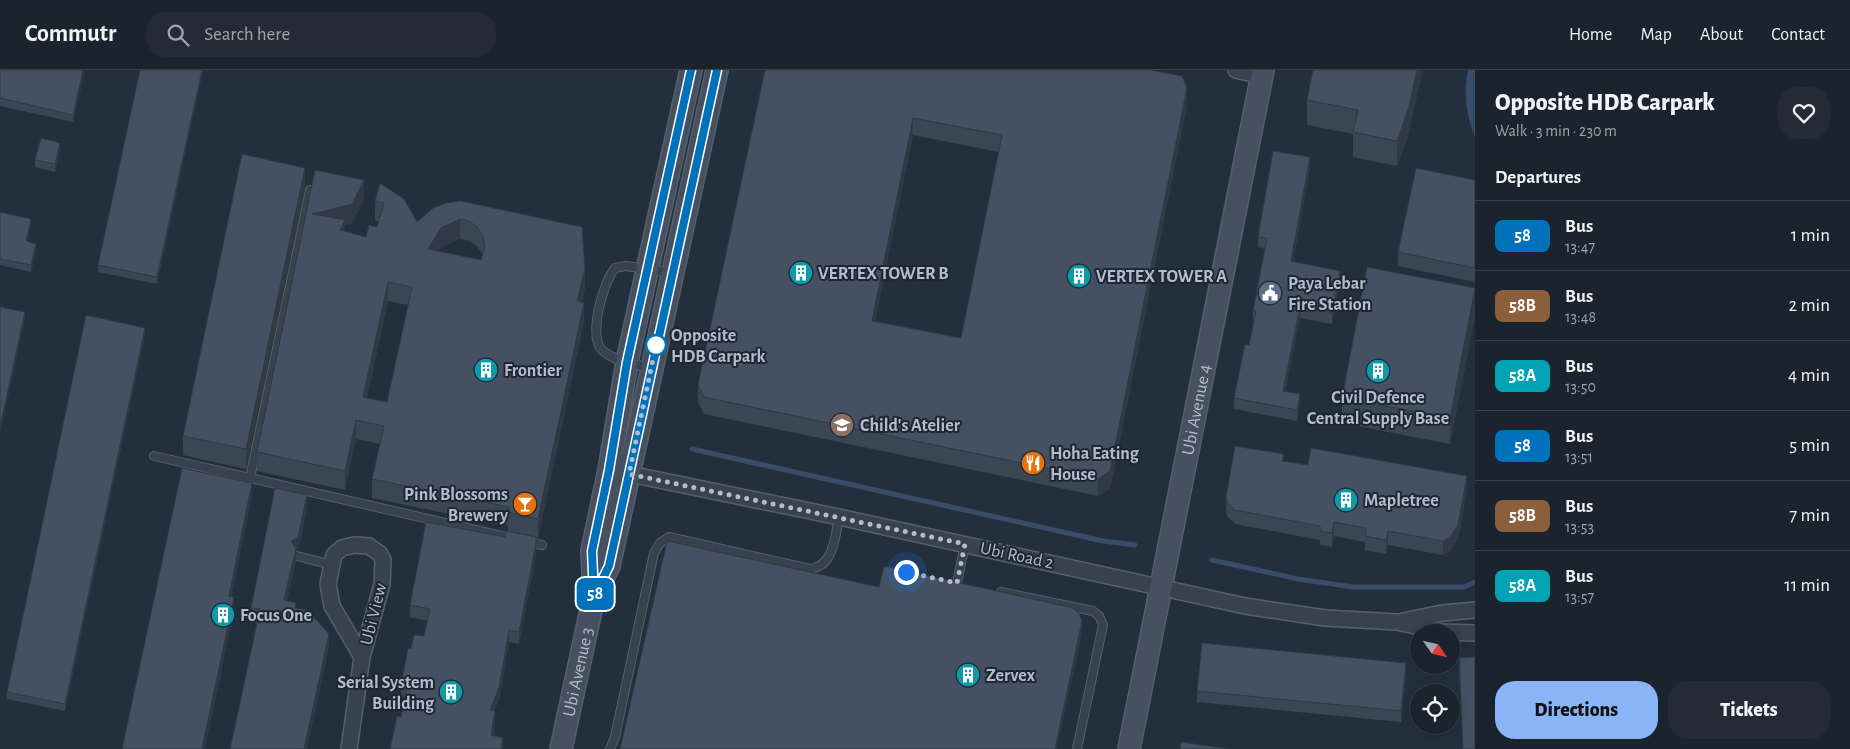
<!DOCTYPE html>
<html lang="en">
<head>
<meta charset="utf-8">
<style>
  body { margin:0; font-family:"Alegreya Sans",sans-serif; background:#242b36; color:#f1f3f6; height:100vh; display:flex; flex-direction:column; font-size:19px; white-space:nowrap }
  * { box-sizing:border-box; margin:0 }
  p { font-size:16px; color:#a0a4aa }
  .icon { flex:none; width:28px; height:28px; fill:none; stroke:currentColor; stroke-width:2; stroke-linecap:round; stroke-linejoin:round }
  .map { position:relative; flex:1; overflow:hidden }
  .side { display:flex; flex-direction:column; background:#1b232e; width:375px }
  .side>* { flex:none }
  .badge { padding:0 10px; border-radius:8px; font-size:18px; line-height:32px }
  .needle { width:32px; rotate:124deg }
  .tools { position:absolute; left:1410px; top:554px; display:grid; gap:10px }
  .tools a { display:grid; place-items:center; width:50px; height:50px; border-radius:50%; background:#1b232e; box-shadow:0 2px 12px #0003,0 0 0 1px #39404a; font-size:25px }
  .you { position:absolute; width:25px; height:25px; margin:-12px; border:4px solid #fff; border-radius:50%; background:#1a73e8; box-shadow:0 0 0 8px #1a73e833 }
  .map>.badge { position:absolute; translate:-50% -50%; box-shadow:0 0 0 2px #fff }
  h2 { padding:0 20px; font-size:19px; line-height:45px }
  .round { display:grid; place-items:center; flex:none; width:52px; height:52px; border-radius:20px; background:#242b36 }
  .overview { display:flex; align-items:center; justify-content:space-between; height:85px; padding:0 20px }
  h1 { font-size:24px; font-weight:800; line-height:38px }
  .action { display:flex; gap:10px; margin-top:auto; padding:10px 20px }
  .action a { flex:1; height:58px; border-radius:20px; background:#8ab4f8; color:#111; font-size:20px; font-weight:800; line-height:58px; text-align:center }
  .action a+a { background:#242b36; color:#f1f3f6 }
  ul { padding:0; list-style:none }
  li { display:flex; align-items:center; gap:15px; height:70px; padding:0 20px; border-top:1px solid #39404a }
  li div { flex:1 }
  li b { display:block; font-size:19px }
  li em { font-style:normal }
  li .badge { min-width:55px; font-weight:700; text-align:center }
  header { display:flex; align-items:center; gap:30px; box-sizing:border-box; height:70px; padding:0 25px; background:#1b232e; border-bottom:1px solid #39404a }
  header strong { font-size:24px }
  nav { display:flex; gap:28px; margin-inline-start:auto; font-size:18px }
  .search { width:350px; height:45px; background:#242b36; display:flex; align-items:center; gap:12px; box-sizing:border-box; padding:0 18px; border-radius:20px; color:#a0a4aa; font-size:19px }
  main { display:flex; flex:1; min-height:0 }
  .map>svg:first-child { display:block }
  .water { fill:#394c67 }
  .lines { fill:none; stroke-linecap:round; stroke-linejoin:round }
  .stream { stroke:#394c67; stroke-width:5 }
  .lane-casing { stroke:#565f6c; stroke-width:10 }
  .street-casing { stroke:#565f6c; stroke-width:18 }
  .secondary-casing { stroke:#565f6c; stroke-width:24 }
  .lane { stroke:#38414e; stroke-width:8 }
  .street { stroke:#38414e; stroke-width:15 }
  .secondary { stroke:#465061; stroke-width:21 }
  .wall { fill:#3b4654; fill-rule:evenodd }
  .shaded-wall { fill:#303945 }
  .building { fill:#455162; stroke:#303945; fill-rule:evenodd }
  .line-casing { stroke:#fff; stroke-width:11 }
  .line { stroke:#0072bc; stroke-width:8 }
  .walk { stroke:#b4bcc9; stroke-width:5; stroke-dasharray:0 9 }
  .stop-dot { fill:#fff; stroke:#0072bc; stroke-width:2.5 }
  .labels { text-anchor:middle; stroke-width:4; stroke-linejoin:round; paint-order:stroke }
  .poi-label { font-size:18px; font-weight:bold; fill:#b4bcc9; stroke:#1d2633; text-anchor:start }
  .stop-label { font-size:18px; font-weight:bold; fill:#b4bcc9; stroke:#1d2633; text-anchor:start }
  .street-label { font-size:18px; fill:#b4bcc9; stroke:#1d2633 }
</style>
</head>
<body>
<header>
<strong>Commutr</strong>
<div class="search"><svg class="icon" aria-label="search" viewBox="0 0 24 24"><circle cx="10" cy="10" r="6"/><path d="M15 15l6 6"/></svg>Search here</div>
<nav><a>Home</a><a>Map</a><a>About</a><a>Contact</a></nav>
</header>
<main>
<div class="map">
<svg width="1475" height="679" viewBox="0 0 1475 679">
  <rect width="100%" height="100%" fill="#242f3e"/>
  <!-- water -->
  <path class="water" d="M1468,0H1475V67C1466,44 1463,24 1468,0Z"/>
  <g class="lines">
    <!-- stream -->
    <path class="stream" d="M692,379L1103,471L1135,475
      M1212,490L1298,509L1353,517H1464L1475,512"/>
    <!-- lane casing -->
    <g class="lane-casing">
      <path id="lane" d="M650,298C634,294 614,291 602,280C588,266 603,212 615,198L626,196L672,203
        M154,386L511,468
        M250,408L310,120
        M527,472L542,475
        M297,486L332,495
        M957,513L965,474
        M1001,522L1093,541L1099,546L1103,555L1077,679
        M610,679L615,667L654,483L660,473L669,467L810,499C834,496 835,467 839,447"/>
    </g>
    <!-- street casing -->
    <g class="street-casing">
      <path id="street" d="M1236,0L1262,6
        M620,402L839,447L1245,536L1325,548L1397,552L1443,562L1475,563
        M1403,551L1442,543L1475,540
        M349,679L362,587L382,514L383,490L380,484L369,476L354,475L342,478L334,485L328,514L332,536L362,587"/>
    </g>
    <!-- secondary casing -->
    <g class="secondary-casing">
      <g id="secondary">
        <path d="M594,523L592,481L609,400L627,292L691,0"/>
        <path id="s1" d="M561,679L594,526L609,496L717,0"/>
        <path id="s2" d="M1129,679L1263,0"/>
      </g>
    </g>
    <!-- lane -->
    <use href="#lane" class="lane"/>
    <!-- street -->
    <use href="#street" class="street"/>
    <!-- secondary -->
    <use href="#secondary" class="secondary"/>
  </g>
  <!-- wall -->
  <path class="wall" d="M0,0H85L73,52L0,36Z
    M203,0L157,214L98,202V195Z
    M765,0L1187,35L1110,419L1098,426L704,344L698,332V315ZM913,65L999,82L961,268L875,251Z
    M1313,0L1409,63L1397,96L1353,87V64L1307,55V30Z
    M60,81L55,102L35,97V90Z
    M1310,98L1293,192L1340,212L1332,254L1300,248L1285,322L1300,335L1297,351L1234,339V328L1249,275L1254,252H1253V241L1265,179L1258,177V167Z
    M315,100L364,130L352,153L345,155V161L366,167L377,157L379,151H375V131L380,113L417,152L446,133L585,217L582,232L584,252L538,468H536V485L519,574L509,572L499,630L494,641L495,653L493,666L503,679L401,647L405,628L401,627V615L411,579L424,566L427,551L410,547V535L505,467L508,461V456L372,428V409L380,374L356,369L345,420L257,401V382ZM460,169L469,171L477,176L482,184L481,190L439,181L441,177ZM388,231L408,235L387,332L367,328Z
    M1475,110V212L1398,196V182Z
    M305,117L246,399L183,385V366Z
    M0,142L31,155L27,172L36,180L31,202L0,195Z
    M1475,218V246L1450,374L1342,353V328Z
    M145,265L65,641L7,629V622Z
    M1284,391L1467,420L1458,469L1450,481L1443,485L1388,475L1386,484L1365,480V472L1334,466L1332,477L1320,475V470L1235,454L1227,446L1226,440V427Z
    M307,439L298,480L296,482V491L287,531L296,538L329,578L257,553L251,551V538Z
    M1459,588L1475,679H1463Z
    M1406,604L1401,652L1197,632V621Z"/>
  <!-- shaded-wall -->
  <path class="shaded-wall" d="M83,0H85L73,52V45Z
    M202,0H203L157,214V207Z
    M1417,0H1423L1409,63L1397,96V71Z
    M1187,18V35L1110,419L1098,426V409Z
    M913,48V65L872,268V251Z
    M60,73V81L55,102V94Z
    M1310,87V98L1291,202V191Z
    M305,98V117L246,399V379Z
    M364,110V130L352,153L345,155V170L312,144Z
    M31,149V155L26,177V171Z
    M460,149V169L441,177L428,198V179L441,158Z
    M36,174V180L31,202V195Z
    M585,198V217L577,251V231Z
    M1340,201V212L1332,254V243Z
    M388,212V231L363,346V327Z
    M1475,220V246L1450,374V348Z
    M584,233V252L538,468V449Z
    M1300,237V248L1283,332V321Z
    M25,242V250L0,364V357Z
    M145,258V265L65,641V634Z
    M1300,324V335L1297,351V340Z
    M356,350V369L345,420V401Z
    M1467,406V420L1458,469L1450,481L1443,485V471Z
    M252,413V427L229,540V526Z
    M307,425V439L298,480L296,482V491L284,544V530L291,471Z
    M1334,452V466L1332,477V463Z
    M1388,461V475L1386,484V470Z
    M536,473V485L519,574V562Z
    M234,527V541L205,679H202Z
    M1082,551V564L1057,679H1055Z
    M509,560V572L499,630L490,652V640Z
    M329,564V578L307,679H304Z
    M1406,593V604L1401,652V641Z
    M495,641V653L491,677V665Z
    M503,668V679H501Z"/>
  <!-- building -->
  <path class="building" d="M0,0H83L73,45L0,28Z
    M140,0H202L157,207L98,195Z
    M765,0H1151L1182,6L1187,18L1110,401L1098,409L704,327L698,315ZM913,48L1002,65L961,268L872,251Z
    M1313,0H1417L1409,37L1397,71L1353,62L1358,40L1307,30Z
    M41,68L60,73L55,94L35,90Z
    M1273,81L1310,87L1291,191L1340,201L1332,243L1300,237L1283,321L1300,324L1297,340L1234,328L1245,274L1249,275L1256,242L1253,241L1267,168L1258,167Z
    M242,84L305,98L246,379L183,366Z
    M1416,98L1475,110V198L1398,182Z
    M315,100L364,110L352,134L312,144L345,150L340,160L366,167L369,155L377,157L384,133L375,131L380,113L404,129L417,152L433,138L446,133L461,131L582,157L585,198L577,231L584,233L538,449L508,442L509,437L372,409L384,356L356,350L345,401L257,382ZM460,149L469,151L477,157L483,166L485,176L481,190L428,179L441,158ZM388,212L412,217L387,332L363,327Z
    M0,142L31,149L26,171L36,174L31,195L0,189Z
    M1367,197L1475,218L1450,348L1342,328Z
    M0,237L25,242L0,357Z
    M86,245L145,258L65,634L7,622Z
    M1235,376L1284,384L1282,391L1308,395L1311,378L1467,406L1458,455L1450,467L1443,471L1388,461L1386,470L1365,466L1366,458L1334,452L1332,463L1320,461V456L1235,440L1227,432L1226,427Z
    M182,398L252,413L229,526L234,527L202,679H122Z
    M275,418L307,425L298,467L291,471L296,478L284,530L296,533L295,538L307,540L329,564L304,679H230L260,539L251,538Z
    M426,452L505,467L506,461L536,467V473L519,562L509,560L499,618L490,640L495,641L491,665L503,668L501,679H390L397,646L401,647L407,616L401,615L408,578L411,579L414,565L424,566L430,539L410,535Z
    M667,471L879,517L884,496L1073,538L1079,543L1082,551L1055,679H620Z
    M1202,573L1406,593L1401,641L1197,621Z
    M1475,587V679H1463L1459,588Z
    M1181,672L1230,679H1180Z"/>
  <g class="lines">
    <!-- line casing -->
    <g class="line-casing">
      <path id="line" d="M691,0L627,292L609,400L592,481L594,526L609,496L717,0"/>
    </g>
    <!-- line -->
    <use href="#line" class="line"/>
    <!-- walk -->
    <path class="walk" d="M656,275L629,404L965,474L957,513L906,502"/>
  </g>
  <!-- icons -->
  <defs>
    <g id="building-disc" transform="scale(1.25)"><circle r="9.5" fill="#0f9aa8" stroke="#1d2633"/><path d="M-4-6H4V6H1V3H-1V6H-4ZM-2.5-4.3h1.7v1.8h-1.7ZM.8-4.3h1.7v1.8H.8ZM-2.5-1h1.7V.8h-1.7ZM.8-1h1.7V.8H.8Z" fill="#fff"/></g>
    <g id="civic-disc" transform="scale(1.25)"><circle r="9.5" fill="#5c6f8a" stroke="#1d2633"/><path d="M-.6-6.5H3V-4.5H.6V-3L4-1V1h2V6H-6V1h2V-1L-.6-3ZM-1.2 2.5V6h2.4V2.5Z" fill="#fff"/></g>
    <g id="school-disc" transform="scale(1.25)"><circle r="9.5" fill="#8d6e63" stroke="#1d2633"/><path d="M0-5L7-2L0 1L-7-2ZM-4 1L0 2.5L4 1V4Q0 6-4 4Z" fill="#fff"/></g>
    <g id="restaurant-disc" transform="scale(1.25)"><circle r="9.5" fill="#e8710a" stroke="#1d2633"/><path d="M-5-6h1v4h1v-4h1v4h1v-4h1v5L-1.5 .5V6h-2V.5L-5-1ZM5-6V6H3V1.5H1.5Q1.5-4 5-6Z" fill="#fff"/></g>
    <g id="bar-disc" transform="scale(1.25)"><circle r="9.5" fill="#e8710a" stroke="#1d2633"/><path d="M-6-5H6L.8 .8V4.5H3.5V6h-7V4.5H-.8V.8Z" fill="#fff"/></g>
  </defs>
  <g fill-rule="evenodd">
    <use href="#building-disc" x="801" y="203"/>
    <use href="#building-disc" x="1079" y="206"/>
    <use href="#civic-disc" x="1270" y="223"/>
    <use href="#building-disc" x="486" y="300"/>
    <use href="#building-disc" x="1378" y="301"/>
    <use href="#school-disc" x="842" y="355"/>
    <use href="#restaurant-disc" x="1033" y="393"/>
    <use href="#building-disc" x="1346" y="430"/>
    <use href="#bar-disc" x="525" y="434"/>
    <use href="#building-disc" x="223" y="545"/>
    <use href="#building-disc" x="968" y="605"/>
    <use href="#building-disc" x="451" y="622"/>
  </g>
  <!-- markers -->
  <circle class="stop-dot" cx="656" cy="275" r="10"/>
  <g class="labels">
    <!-- poi labels -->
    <g class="poi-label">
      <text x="818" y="209">VERTEX TOWER B</text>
      <text x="1096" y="212">VERTEX TOWER A</text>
      <text x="1288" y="219">Paya Lebar<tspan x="1288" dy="21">Fire Station</tspan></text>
      <text x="504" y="306">Frontier</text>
      <text x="1378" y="333" text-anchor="middle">Civil Defence<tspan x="1378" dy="21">Central Supply Base</tspan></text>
      <text x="860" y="361">Child's Atelier</text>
      <text x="1050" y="389">Hoha Eating<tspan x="1050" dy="21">House</tspan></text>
      <text x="508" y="430" text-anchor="end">Pink Blossoms<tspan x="508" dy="21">Brewery</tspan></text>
      <text x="1364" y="436">Mapletree</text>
      <text x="240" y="551">Focus One</text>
      <text x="986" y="611">Zervex</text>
      <text x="434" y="618" text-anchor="end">Serial System<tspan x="434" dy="21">Building</tspan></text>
    </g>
    <!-- stop labels -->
    <g class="stop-label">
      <text x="671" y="271">Opposite<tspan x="671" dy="21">HDB Carpark</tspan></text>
    </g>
    <!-- street labels -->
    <g class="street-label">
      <text dy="6" stroke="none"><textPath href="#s2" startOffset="346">Ubi Avenue 4</textPath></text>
      <text transform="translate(1017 485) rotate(12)" y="6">Ubi Road 2</text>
      <text transform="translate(373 544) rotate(-76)" y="6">Ubi View</text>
      <text dy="6" stroke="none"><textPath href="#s1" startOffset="79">Ubi Avenue 3</textPath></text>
    </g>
  </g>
</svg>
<div class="tools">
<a><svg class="needle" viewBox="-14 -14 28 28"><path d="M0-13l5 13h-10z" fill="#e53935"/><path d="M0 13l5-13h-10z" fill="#a0a4aa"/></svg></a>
<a><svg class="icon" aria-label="locate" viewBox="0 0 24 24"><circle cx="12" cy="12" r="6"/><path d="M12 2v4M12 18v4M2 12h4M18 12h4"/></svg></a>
</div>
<div class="you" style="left:906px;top:502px"></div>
<b class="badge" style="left:595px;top:524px;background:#0072bc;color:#fff">58</b>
</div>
<section class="side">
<div class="overview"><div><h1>Opposite HDB Carpark</h1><p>Walk · 3 min · 230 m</p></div><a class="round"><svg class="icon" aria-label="heart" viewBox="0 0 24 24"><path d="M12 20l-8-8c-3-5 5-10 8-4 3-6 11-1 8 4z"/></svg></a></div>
<h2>Departures</h2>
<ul>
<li><span class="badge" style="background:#0072bc;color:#fff">58</span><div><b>Bus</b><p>13:47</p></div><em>1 min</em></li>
<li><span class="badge" style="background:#8b5e3c;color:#fff">58B</span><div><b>Bus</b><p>13:48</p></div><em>2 min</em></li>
<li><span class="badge" style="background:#00a3b4;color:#fff">58A</span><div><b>Bus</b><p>13:50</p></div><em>4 min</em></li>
<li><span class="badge" style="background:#0072bc;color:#fff">58</span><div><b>Bus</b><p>13:51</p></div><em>5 min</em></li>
<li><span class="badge" style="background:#8b5e3c;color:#fff">58B</span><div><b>Bus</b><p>13:53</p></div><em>7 min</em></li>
<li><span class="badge" style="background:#00a3b4;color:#fff">58A</span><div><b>Bus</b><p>13:57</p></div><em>11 min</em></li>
</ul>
<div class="action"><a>Directions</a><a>Tickets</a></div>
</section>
</main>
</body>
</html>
